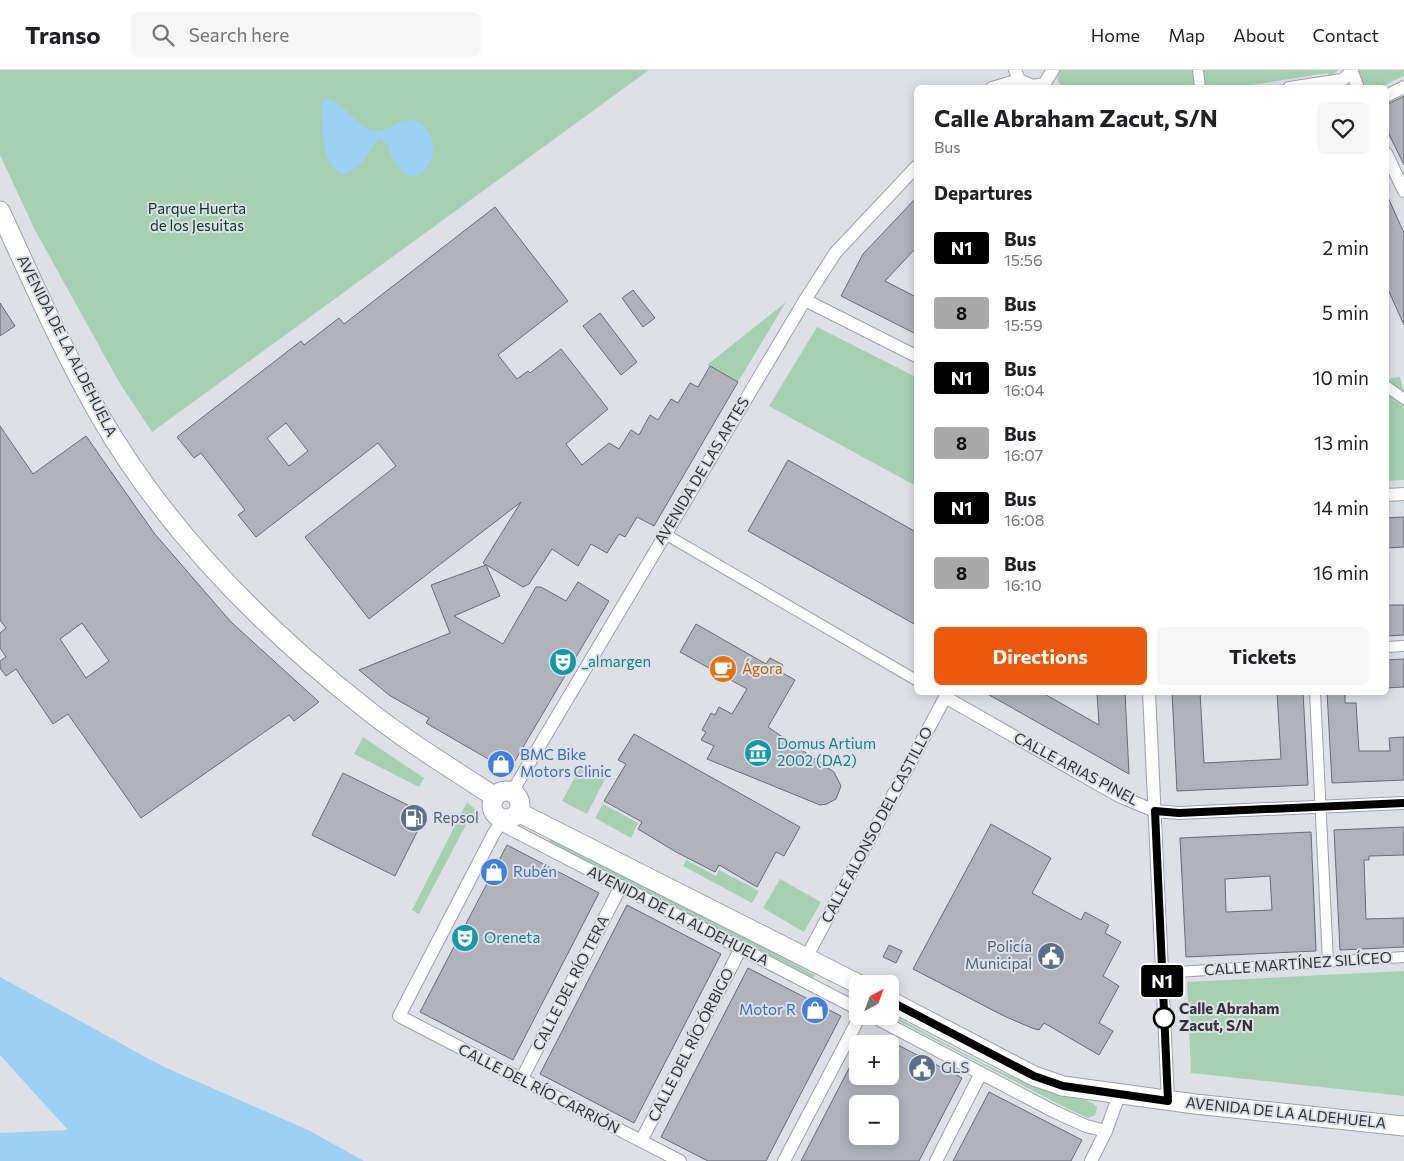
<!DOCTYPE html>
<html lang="en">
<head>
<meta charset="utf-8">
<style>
  body { margin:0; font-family:Commissioner,sans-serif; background:#f6f6f6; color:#202124; height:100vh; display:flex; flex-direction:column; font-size:19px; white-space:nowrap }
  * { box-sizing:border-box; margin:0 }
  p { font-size:16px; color:#757577 }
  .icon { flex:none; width:28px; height:28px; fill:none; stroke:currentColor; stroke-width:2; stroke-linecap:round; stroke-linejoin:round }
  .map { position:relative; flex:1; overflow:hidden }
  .drawer { position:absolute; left:914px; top:15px; width:475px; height:610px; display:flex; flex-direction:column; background:#fff; border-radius:8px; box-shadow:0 2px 12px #0003 }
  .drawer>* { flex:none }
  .badge { padding:0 10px; border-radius:4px; font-size:18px; line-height:32px }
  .needle { width:32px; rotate:41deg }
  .buttons { position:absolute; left:849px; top:905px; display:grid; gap:10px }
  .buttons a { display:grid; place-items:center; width:50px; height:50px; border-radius:8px; background:#fff; box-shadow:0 2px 12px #0003; font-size:25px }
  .map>.badge { position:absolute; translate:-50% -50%; box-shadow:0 0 0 2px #fff }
  h2 { padding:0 20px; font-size:19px; line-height:45px }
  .round { display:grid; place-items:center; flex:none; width:52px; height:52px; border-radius:8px; background:#f6f6f6 }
  .overview { display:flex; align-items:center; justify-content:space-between; height:85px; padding:0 20px }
  h1 { font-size:24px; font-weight:700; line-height:38px }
  .action { display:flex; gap:10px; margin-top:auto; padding:10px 20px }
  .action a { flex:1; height:58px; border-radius:8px; background:#ea580c; color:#fff; font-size:20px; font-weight:700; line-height:58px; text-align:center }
  .action a+a { background:#f6f6f6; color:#202124 }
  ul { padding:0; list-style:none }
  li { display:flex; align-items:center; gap:15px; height:65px; padding:0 20px }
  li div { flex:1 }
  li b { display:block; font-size:19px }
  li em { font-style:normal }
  li .badge { min-width:55px; font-weight:700; text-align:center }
  header { display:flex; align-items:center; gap:30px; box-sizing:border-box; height:70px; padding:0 25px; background:#fff; border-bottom:1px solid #e0e0e0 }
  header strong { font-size:24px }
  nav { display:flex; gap:28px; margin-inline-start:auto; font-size:18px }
  .search { width:350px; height:45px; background:#f6f6f6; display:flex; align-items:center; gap:12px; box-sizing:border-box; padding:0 18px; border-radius:8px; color:#757577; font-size:19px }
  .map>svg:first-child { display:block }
  .green { fill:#a5d0b2 }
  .water { fill:#9cd1f3 }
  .building { fill:#b0b2bb; stroke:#696b72; fill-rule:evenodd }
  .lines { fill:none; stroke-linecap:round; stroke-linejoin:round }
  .pedestrian-casing { stroke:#9ea0a9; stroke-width:12 }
  .minor-casing { stroke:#9ea0a9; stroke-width:14 }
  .secondary-casing { stroke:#9ea0a9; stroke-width:21 }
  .pedestrian { stroke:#fff; stroke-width:10 }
  .minor { stroke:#fff; stroke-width:12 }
  .secondary { stroke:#fff; stroke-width:19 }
  .line-casing { stroke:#fff; stroke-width:11 }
  .line { stroke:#000; stroke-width:8 }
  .stop-dot { fill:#fff; stroke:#000; stroke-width:2.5 }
  .labels { text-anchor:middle; stroke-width:4; stroke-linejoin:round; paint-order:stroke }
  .park-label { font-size:15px; fill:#004020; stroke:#dee0e8 }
  .street-label { font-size:15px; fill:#323337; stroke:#dee0e8 }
  .culture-label { font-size:15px; fill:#0d838f; stroke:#dee0e8; text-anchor:start }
  .food-label { font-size:15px; fill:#c56008; stroke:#dee0e8; text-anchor:start }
  .shop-label { font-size:15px; fill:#366cbe; stroke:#dee0e8; text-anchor:start }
  .service-label { font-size:15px; fill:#4e5e75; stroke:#dee0e8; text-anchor:start }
  .stop-label { font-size:15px; font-weight:bold; fill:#323337; stroke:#dee0e8; text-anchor:start }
</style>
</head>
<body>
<header>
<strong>Transo</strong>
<div class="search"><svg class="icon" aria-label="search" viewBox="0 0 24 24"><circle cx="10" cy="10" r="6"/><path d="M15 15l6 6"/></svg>Search here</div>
<nav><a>Home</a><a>Map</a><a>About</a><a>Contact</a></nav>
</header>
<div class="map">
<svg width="1404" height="1091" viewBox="0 0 1404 1091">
  <rect width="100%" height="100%" fill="#dee0e8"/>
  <!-- green -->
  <path class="green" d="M0,0H649L152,362L119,312L35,160L0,85Z
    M1057,0H1338L1330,8L1328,3L1232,18L1062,17L1058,11Z
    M1356,0H1404V6L1381,17H1365Z
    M786,232L738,312L707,295Z
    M817,257L916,307V416L769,336Z
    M1400,307L1404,323V410L1386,411V309Z
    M363,667L424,708L419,717L354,684Z
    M581,696L605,709L587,744L562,731Z
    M467,732L477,741L479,748L476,755L468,751L419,844L412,840Z
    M603,734L638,753L631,768L595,748Z
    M549,767H554L815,905L813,908L550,772Z
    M686,790L716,806L719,800L759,821L752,833L683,796Z
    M780,809L821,832L804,862L763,838Z
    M1404,901V1026L1191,1003L1187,912Z
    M890,944C945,972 999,1006 1058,1025C1068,1028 1093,1028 1097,1038L1095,1045L1088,1048L1068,1039L889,946Z"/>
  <!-- water -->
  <path class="water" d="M325,28C347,34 356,56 373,60C388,64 398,47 413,50C429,53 436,73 432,88C430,95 423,101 418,106L405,105L391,86L388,74L380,69C363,82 370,96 342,104C319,93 324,57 321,35Z
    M0,907L162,996L308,1060L364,1091H0V1063L68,1060L0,985Z"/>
  <!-- building -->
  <path class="building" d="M1404,26V95L1386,58V35Z
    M1386,123L1404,163V255L1386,215Z
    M916,128V178L885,211L916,227V264L841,226L863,184Z
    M495,137L568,231L498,285L517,309L528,301L530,303L561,279L608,339L566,374L582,395L609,373L619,379L631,360L639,365L650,345L658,350L671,329L678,333L690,313L698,317L710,296L738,312L654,456L637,447L625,467L619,464L607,483L591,474L578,496L552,479L529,514L523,517L483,493L521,432L369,549L305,467L396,396L378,373L256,467L238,445L245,440L201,383L194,388L177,367L301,271L304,275L339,248L344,254ZM286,353L308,381L289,396L267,368Z
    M633,220L655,248L643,257L622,228Z
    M0,233L15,256L0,266Z
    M600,243L637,292L621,305L583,256Z
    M0,356L33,404L86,366L154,463L231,552L319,632L294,651L289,645L141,748L68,644L53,654L16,599L6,606L0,598V591L6,587L0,578V563L6,558L0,550ZM82,553L109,591L86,608L60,569Z
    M788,390L916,462V555L748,461Z
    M1404,447V477L1386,478V448Z
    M486,495L500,526L454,546L503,574L536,517H541L566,531L578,512L609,531L509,701L426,653L429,648L389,625L359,600L450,563L431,515Z
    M1386,535H1404V565L1386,566Z
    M696,554L766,594L770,588L783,595L779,601L795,610L768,657L834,702L841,716L836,729L827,734L820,735L707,689L714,676L701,670L706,662L702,660L711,643L715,645L719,637L732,644L747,619L680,582Z
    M1404,589V617L1386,618V590Z
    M984,622H1041L1099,655L1097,622H1125L1129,704Z
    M1172,622H1200L1204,693L1281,689L1277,622H1303L1308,715L1177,721Z
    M1327,622H1345V633H1356L1359,681H1390L1389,668L1404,667V710L1332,713Z
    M634,664L800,757L784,786L776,782L757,817L719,795L715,802L676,782L638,759L642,752L604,731L626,694L618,690Z
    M343,703L426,744L395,806L312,765Z
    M991,754L1051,788L1032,823L1081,850L1085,842L1109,855L1105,863L1121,872L1103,906L1119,916L1099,953L1113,961L1099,985L1044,953L1039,960L1032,958L1004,946L913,899Z
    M1404,757V785L1369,786V790H1364L1366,849L1404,848V877L1340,880L1334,760Z
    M1311,762L1316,881L1186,887L1180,768ZM1270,806L1272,840L1226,842L1225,809Z
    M507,775L599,823L513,990L420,942Z
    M627,835L721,884L634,1053L540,1004Z
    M889,875L902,881L896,893L883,887Z
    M748,898L841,946L766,1091H708L661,1067Z
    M890,971L962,1008L919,1091H801L858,981V1006H890ZM858,1034H890V1066H858Z
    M989,1022L1082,1070L1071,1091H953Z"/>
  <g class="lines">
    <!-- pedestrian casing -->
    <g class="pedestrian-casing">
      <path id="pedestrian" d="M1198,0L1200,18
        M1386,316L1404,329
        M665,464L916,610
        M1386,577L1404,576
        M1315,622L1328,892
        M1162,903L1404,887"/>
    </g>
    <!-- minor casing -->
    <g class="minor-casing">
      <path id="minor" d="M1015,0L1019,10L1033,16L1044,14L1053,0
        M1351,0L1358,18
        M992,18L1019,10
        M1289,18L1342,10L1352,2
        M1386,26L1404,17
        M1386,83L1404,121
        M805,230L916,286
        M1386,425L1404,424
        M1149,622L1168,1031
        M945,627L1119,726L1155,741L1179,743L1404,733
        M512,722L805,230L836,182L916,97
        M504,748L494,763L399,946L680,1091
        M499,753L858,939
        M806,888L948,622
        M872,946L1053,1041L1086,1056L1106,1061
        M521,1010L621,816
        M641,1071L741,878
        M784,1091L860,946
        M936,1091L981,1003
        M1091,1091L1106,1061L1119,1025"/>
    </g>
    <!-- secondary casing -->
    <g class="secondary-casing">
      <path id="secondary" d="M0,141C32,210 62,280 100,346C166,460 262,557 365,638C406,671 451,698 495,727
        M492 735a14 14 0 1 1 28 0a14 14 0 1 1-28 0Z
        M518,742L858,914
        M890,931L1034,1006L1063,1016L1195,1034L1404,1056"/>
    </g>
    <!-- pedestrian -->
    <use href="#pedestrian" class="pedestrian"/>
    <!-- minor -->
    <use href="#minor" class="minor"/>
    <!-- secondary -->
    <use href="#secondary" class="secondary"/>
  </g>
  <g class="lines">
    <!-- line casing -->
    <g class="line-casing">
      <path id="line" d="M890,931L1034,1006L1063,1016L1168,1031L1155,741L1179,743L1404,733"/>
    </g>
    <!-- line -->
    <use href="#line" class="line"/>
  </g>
  <!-- icons -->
  <defs>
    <g id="theatre-disc" transform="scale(1.4375)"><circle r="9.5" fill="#0f9aa8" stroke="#dee0e8"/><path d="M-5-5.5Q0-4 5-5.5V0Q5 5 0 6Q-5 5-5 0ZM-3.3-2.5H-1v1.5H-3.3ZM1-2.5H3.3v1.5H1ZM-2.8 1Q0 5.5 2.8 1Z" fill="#fff"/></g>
    <g id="cafe-disc" transform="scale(1.4375)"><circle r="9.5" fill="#e8710a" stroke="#dee0e8"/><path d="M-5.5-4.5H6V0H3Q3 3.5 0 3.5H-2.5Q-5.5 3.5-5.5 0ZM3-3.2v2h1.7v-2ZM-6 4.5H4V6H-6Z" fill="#fff"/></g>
    <g id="museum-disc" transform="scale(1.4375)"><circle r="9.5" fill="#0f9aa8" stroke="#dee0e8"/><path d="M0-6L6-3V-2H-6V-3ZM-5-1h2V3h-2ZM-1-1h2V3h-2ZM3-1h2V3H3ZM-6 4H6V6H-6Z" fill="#fff"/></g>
    <g id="shop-disc" transform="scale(1.4375)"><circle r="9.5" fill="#3f7fe0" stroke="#dee0e8"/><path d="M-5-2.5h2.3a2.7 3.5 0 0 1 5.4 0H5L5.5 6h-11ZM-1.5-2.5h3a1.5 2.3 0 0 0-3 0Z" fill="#fff"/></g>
    <g id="fuel-disc" transform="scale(1.4375)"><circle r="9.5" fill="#5c6f8a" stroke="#dee0e8"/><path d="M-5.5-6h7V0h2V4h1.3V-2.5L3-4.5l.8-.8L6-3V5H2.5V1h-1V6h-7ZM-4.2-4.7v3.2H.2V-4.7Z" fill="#fff"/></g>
    <g id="civic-disc" transform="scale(1.4375)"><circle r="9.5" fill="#5c6f8a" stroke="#dee0e8"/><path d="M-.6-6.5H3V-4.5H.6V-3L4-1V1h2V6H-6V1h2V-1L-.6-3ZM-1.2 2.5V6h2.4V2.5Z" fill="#fff"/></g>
  </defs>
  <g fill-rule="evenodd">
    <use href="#theatre-disc" x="563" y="592"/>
    <use href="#cafe-disc" x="723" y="599"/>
    <use href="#museum-disc" x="758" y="683"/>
    <use href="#shop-disc" x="501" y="694"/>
    <use href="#fuel-disc" x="414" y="748"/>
    <use href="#shop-disc" x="494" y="802"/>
    <use href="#theatre-disc" x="465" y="868"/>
    <use href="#civic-disc" x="1051" y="886"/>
    <use href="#shop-disc" x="815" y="940"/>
    <use href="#civic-disc" x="922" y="998"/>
  </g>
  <!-- markers -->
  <circle class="stop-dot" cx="1164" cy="948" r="10"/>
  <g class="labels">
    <!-- park labels -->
    <g class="park-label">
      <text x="197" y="144">Parque Huerta<tspan x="197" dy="17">de los Jesuitas</tspan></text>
    </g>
    <!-- street labels -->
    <g class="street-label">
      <text transform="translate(67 276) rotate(63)" y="5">AVENIDA DE LA ALDEHUELA</text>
      <text transform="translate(702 401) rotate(-59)" y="5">AVENIDA DE LAS ARTES</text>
      <text transform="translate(1076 699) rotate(28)" y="5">CALLE ARIAS PINEL</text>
      <text transform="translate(877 755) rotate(-62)" y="5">CALLE ALONSO DEL CASTILLO</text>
      <text transform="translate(678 846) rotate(27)" y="5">AVENIDA DE LA ALDEHUELA</text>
      <text transform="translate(1298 894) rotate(-4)" y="5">CALLE MARTÍNEZ SILÍCEO</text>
      <text transform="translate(571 913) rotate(-63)" y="5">CALLE DEL RÍO TERA</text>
      <text transform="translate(691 975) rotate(-63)" y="5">CALLE DEL RÍO ÓRBIGO</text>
      <text transform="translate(539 1019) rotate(27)" y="5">CALLE DEL RÍO CARRIÓN</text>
      <text transform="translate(1286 1043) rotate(6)" y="5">AVENIDA DE LA ALDEHUELA</text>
    </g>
    <!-- culture labels -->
    <g class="culture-label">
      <text x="582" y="597">_almargen</text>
      <text x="777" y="679">Domus Artium<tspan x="777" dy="17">2002 (DA2)</tspan></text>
      <text x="484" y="873">Oreneta</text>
    </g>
    <!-- food labels -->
    <g class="food-label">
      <text x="742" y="604">Ágora</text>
    </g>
    <!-- shop labels -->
    <g class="shop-label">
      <text x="520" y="690">BMC Bike<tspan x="520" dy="17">Motors Clinic</tspan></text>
      <text x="513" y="807">Rubén</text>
      <text x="796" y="945" text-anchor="end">Motor R</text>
    </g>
    <!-- service labels -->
    <g class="service-label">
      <text x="433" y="753">Repsol</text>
      <text x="1032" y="882" text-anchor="end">Policía<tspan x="1032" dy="17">Municipal</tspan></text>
      <text x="941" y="1003">GLS</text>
    </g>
    <!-- stop labels -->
    <g class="stop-label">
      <text x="1179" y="944">Calle Abraham<tspan x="1179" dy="17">Zacut, S/N</tspan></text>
    </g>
  </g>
</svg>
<div class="buttons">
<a><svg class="needle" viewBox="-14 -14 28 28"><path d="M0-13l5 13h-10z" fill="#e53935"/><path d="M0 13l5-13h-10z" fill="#757577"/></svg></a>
<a>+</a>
<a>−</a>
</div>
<b class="badge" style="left:1162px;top:911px;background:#000;color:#fff">N1</b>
<section class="drawer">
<div class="overview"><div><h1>Calle Abraham Zacut, S/N</h1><p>Bus</p></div><a class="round"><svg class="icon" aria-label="heart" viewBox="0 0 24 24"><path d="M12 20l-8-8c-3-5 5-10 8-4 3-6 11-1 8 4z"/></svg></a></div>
<h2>Departures</h2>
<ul>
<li><span class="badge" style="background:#000;color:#fff">N1</span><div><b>Bus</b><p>15:56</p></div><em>2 min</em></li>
<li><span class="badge" style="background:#a9a9a9;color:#111">8</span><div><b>Bus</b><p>15:59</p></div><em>5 min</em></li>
<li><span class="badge" style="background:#000;color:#fff">N1</span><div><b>Bus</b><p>16:04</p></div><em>10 min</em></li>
<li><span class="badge" style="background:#a9a9a9;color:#111">8</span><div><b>Bus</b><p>16:07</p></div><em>13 min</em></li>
<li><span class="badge" style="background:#000;color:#fff">N1</span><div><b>Bus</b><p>16:08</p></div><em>14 min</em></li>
<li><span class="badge" style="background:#a9a9a9;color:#111">8</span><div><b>Bus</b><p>16:10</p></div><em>16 min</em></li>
</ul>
<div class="action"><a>Directions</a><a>Tickets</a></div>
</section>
</div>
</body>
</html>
